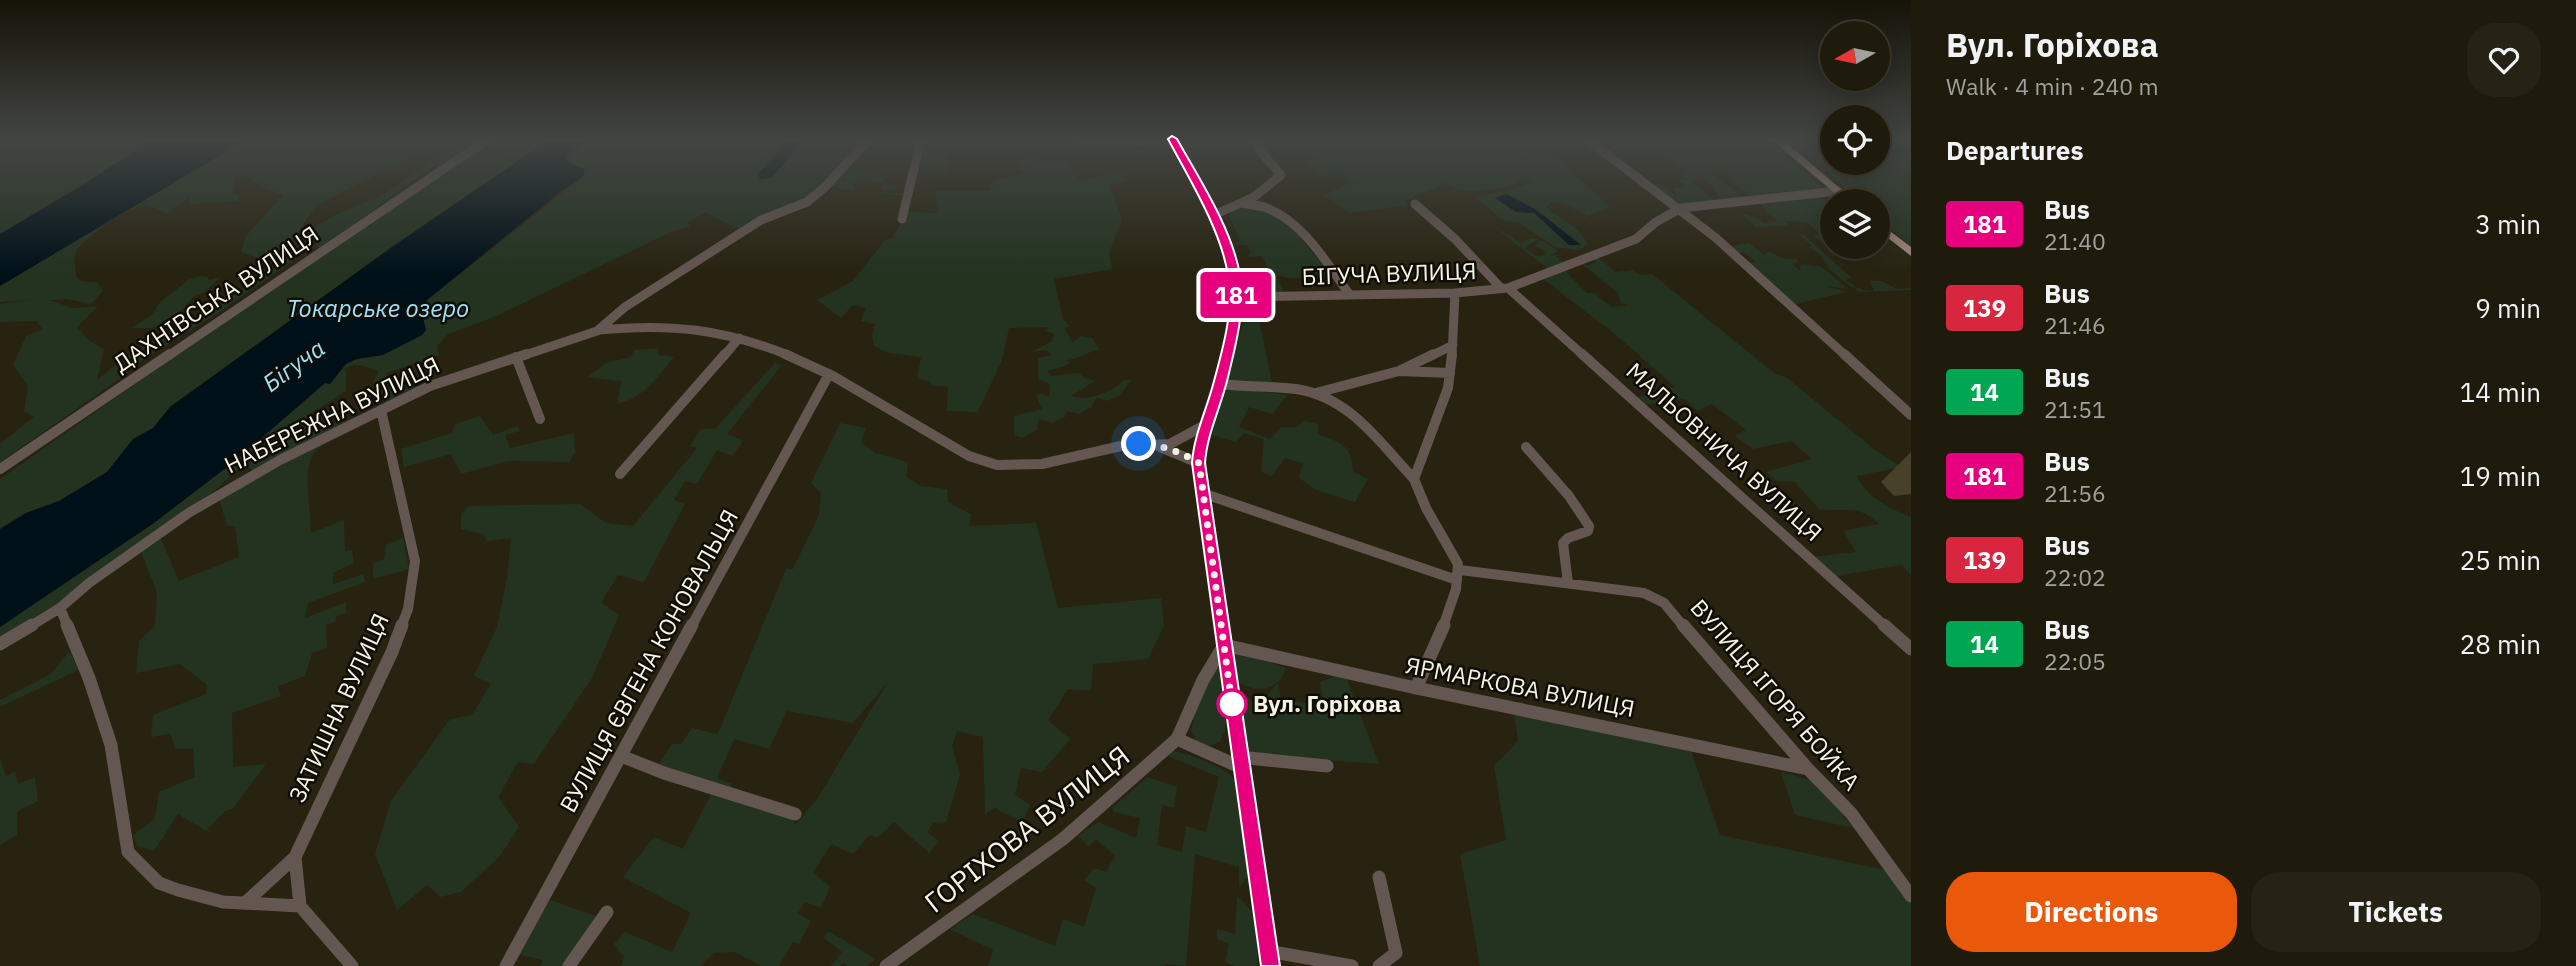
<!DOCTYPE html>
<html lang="en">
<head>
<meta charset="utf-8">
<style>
  body { margin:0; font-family:"IBM Plex Sans",sans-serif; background:#262315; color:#f1f3f6; height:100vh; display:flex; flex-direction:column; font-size:26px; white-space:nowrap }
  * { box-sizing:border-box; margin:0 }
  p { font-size:23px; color:#a1a19d }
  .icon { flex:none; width:38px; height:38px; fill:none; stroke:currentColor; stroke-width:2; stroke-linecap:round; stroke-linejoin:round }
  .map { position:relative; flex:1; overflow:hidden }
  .side { display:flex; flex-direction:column; background:#1e1a0c; width:665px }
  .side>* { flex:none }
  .badge { padding:0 14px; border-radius:5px; font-size:24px; line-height:46px }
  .needle { width:46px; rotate:261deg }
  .controls { position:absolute; left:1820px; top:21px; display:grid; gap:14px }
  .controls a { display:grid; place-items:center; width:70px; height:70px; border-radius:50%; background:#1e1a0c; box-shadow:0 4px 18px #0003,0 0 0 2px #3c382d; font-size:35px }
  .you { position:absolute; width:35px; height:35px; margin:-18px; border:5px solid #fff; border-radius:50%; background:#1a73e8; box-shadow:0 0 0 10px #1a73e833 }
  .map>.badge { position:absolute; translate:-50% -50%; box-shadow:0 0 0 4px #fff }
  h2 { padding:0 35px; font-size:26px; line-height:63px }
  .round { display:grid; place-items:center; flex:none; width:74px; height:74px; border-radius:28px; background:#262315 }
  .head { display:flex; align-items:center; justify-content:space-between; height:119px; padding:0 35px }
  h1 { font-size:33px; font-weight:700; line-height:52px }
  .primary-button { display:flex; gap:14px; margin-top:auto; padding:14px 35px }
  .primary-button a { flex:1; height:80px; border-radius:28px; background:#ea580c; color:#fff; font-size:28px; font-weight:700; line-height:80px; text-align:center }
  .primary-button a+a { background:#262315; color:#f1f3f6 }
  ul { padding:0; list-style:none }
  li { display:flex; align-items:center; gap:21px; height:84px; padding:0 35px }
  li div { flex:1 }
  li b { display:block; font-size:26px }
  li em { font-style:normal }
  li .badge { min-width:77px; font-weight:700; text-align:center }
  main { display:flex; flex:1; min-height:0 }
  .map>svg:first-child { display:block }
  .green { fill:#233320 }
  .water { fill:#001019 }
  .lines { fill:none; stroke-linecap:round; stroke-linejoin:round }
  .minor-far2 { stroke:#645651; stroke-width:9 }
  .minor-far1 { stroke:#645651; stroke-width:10 }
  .minor { stroke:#645651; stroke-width:13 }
  .major { fill:#a5887e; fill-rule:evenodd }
  .wall { fill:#484129 }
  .line { fill:#e6007e; stroke:#fff; stroke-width:2 }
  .walk { stroke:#f6f3e7; stroke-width:7; stroke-dasharray:0 12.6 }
  .stop-dot { fill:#fff; stroke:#e6007e; stroke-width:3.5 }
  .labels { text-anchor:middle; stroke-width:5; stroke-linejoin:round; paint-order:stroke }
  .street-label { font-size:23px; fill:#f6f3e7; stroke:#0f0d05 }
  .stop-label { font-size:23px; font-weight:bold; fill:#f6f3e7; stroke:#0f0d05; text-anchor:start }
  .water-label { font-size:24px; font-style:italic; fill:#9fe1fa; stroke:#0f0d05 }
  .near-street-label { font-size:28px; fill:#f6f3e7; stroke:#0f0d05 }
</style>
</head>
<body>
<main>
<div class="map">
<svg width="1911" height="966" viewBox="0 0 1911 966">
  <rect width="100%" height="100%" fill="#282310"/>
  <!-- green -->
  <path class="green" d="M0,139H156L0,234Z
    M247,139H424V149L403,164L384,171L317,205L301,227L299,234L257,258L241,252L246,236L283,195L263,188L248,176L235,178L232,193L239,196L238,201L188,204L191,196L166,214C159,210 150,204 140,206C125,210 79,240 75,254C73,260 76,270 76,276L81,281L98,283L103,291L91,304L67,299L48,300L73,308L98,306L77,327L88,340L104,349L97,380L124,358L238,293L297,253V258L215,315L141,361L121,378L0,462V444L34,417L24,412L28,386L13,365L26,336L42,329L37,321L0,322V304L31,300L0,302V286Z
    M464,139H480L446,163L431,168L318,250L311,232L313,228L339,213L381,196Z
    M496,139H550L392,247L170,407L153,428L133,439L107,472L59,501L26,513L0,529V479L289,276Z
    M588,139H866L809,198L740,230L705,212L687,223L692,226L671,232L494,317L448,334L437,346L439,355L386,373L392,393L421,385L386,403L385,394L376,392L373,381L379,371C364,368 358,359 343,370L346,371V391L313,412L290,439L366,413L253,470L248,467L251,464L247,467L243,464L213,492L144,540L54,608L0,642V627L154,523L236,460L325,383L330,384L346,364L357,359L383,355L426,330L421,310L427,300L583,177L573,163L565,157Z
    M1303,139H1465L1484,148L1480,143L1489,139H1537L1610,207L1587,216L1550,193L1618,240L1564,204L1551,202L1546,207C1559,220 1581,226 1587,244L1580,250L1555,247L1520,223L1504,221L1475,197L1510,190L1534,181L1523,179L1515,181L1513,186C1491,188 1462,197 1443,182L1442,186L1406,200L1407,205L1350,213L1323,195L1353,182L1341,173L1325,176L1307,165V160L1318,158L1296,152Z
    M1625,139H1765L1822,188L1751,198L1725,173L1709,171C1718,181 1733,188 1744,198L1720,201L1713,187L1704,179L1691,181L1716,201L1679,205L1651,183L1661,184L1677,196L1673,188L1686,187L1673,174L1681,180H1688L1676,173L1685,172L1644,143L1633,144L1636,146L1609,149L1603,145L1620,148L1632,145Z
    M1787,139H1832V163H1878V139H1911V246L1878,219V201H1856L1836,178Z
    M922,142H929L925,153L932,154L933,147H943L946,142L948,171H916Z
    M1034,155L1037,162L1067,161L1078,181L1120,172L1126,181L1109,185L1122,219L1109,253L1112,269L1054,279L1063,319L1070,327L1064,328L1073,343L1081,336L1092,338L1100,350C1087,351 1079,360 1066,360L1070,362L1065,366L1047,371L1051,376L1079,373L1086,379L1095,381L1071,396C1085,402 1114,392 1124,380H1131L1120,395L1107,401L1097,397L1091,407L1079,414L1067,411L1065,417L1053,423L1039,419L1037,430L1022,438L1014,435V416L1042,409L1036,395L1039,393L1049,396L1050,384L1038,379V358L1052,355L1046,350L1032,352L1052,341L1054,334L1046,331L1049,327L1009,328L1002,360L978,412L947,411L948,387L933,386L930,381L917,379L921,357L889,353L874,346L872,335L876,324L861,321L866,308L853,305L841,318L817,300L853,281L885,240L892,238L908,212L937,213L936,191H990L993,181L1025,173L1019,169L1021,157Z
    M850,168L865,172L864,175L879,174L884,178L883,183L897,184L896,190L881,189L882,182L856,179L855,184L850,181L856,191L903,193V196L829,187L839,177L844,182L848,181L844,176H847Z
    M1818,197L1832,205V224L1828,225L1832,232L1827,233L1832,240V247L1841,248C1829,249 1822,243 1814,235L1820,234L1806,222L1786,221L1781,216L1788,225L1756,227L1742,215L1747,214L1753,219L1750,216L1753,215L1764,223L1778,221L1764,211H1767L1760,204L1738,205L1765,203L1770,207L1768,202Z
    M1245,205L1267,210L1295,231L1333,278H1288L1276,275L1285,294L1251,295L1246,280H1252L1257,290H1270L1266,279H1254L1253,275L1247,274L1270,272L1262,256L1249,257L1248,254L1251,253L1247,245H1232L1231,243L1241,242L1229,216L1232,212Z
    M1492,225L1521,243L1531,238L1538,239L1524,248L1537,256L1547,255L1544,253L1546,251L1535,246L1541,240L1558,251L1550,255H1565L1556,256L1563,262L1548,269Z
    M1799,234L1804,235L1852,278L1845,280C1854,286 1863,292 1874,291L1870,281H1882L1897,289L1911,288V290L1857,292L1856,288L1851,287L1828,268L1821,255L1809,247L1812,246Z
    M1749,243L1764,255L1769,251L1781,258L1797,259L1798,262L1792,264L1801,271L1799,266L1802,264L1822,267L1848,289L1825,286L1847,292L1795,304L1747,263L1756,262L1744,252L1736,253L1729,247Z
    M1598,257L1615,272L1632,270L1641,275L1652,274L1774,373L1787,378L1875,450L1902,467L1857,476C1866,498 1891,509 1911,517V575L1902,565L1835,576L1813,557L1856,552L1843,531L1879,524C1857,503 1847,513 1819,509L1795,482L1777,481L1766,472L1812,459L1791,441L1753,449L1735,436L1746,430L1712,404L1698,411L1684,399L1645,405L1635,398L1675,387L1615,334L1543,279L1564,270L1587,293H1594L1611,307L1628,305L1621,303L1618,293L1582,264L1588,265L1596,262L1593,259Z
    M202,276L208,277L209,280L221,277L203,293L193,297L171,322L150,328H131L152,315L160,302L190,279Z
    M1255,299L1272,383L1229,381L1227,377L1244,321V305Z
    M658,348L659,355L674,357C660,374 642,401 617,403L621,381L587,377L606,363L631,357L634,350Z
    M775,363L782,365L727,434L743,441L732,456L717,450L697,484L685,481L674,500L685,504L644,582L618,575L601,602L619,615L592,678L534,764L518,762L498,797L519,827L500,856L461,892L440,897L427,885L397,910L375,854L391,801L450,719L472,715L491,684L474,676L497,627L507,578L511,538L487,541L483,534L461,529V514L469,506L580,504L606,523L633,526L697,448L690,446L701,429H715Z
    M1236,388L1287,395L1272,414L1249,407L1239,427L1270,439L1281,427H1297L1304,421L1318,424V434C1342,444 1351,443 1353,472L1368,479L1355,502L1316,490L1299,478L1303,463L1285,458L1272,476L1261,472L1264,439L1244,433L1236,442L1212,435L1214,431L1206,435L1224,393Z
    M480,416L493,435L517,426L520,431L505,435L510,448L574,433L575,452L569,462L508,461L461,474L451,454L404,467L401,449L452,433L455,424Z
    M840,423L866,428L861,442L876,453L908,462L906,476L920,486L947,489L948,502L971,514L969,526L1036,523L1058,608L1161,598L1164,625L1148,659L1093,664L1091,691L1068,689L1048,720L1070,739L1042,772L1021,768L1015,795L1030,805L1022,822L995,808L985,814L983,737L957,731L952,746L960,774L946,822L933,823L927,832L939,841L929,853L894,822L877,838L870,835L853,854L831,844L813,872L830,887L821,908L805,902L798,913L811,921L799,944L793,942L779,966H761L735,952L714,953L700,966H621L624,957L614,944L625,932L672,952L691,913L623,877L654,837L683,849L711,794L793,819L795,825L817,799L888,682L853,723L787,711L769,749L734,739L717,778L732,784L729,789L658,765L672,744H681L692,728L718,734L786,569H793L819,515L821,493L811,483Z
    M332,438C326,443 315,449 312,456C303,476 311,510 311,533L344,520L345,551L352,550L354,563L333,573V584L363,574L365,582L308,603L305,618L346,602V613L337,615L335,622L326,625L327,648L312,653L305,676L278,686L281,696L232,713L233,767L266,764L232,809L225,811L206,831L178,814L154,851L137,846L133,835L155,819L159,792L195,777L193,749H176L170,734L151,737L153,715L206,694L207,685L180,664L136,673L139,641L155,626L157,592L141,552L161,539L179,581L239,557L235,526H227L219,498Z
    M403,538L409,569L373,579V564L384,559L386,545Z
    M1229,650L1286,668C1284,671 1283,675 1281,678C1272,693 1246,692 1236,678C1231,671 1231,659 1229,650Z
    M68,653H71L78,670L0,707V700L51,674Z
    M1218,664L1226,718L1225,731L1219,742L1209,746L1196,741L1191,731L1198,701Z
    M1337,675L1346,677L1379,764L1243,754L1237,719L1244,710L1247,696L1257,707L1278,683L1281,699L1324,706L1320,682Z
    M1514,714L1691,751L1720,835L1885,870L1911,904V966H1480L1460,854L1506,840L1494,766L1518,741Z
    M1172,751C1184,751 1229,769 1235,780C1239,789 1250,857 1249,868C1249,875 1245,882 1239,887V865L1238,867L1195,854L1186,966L1166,964L1165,966H988L993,950L950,929L973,914L1055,946L1063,919L1084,927L1096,888L1084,880L1094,868L1106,872L1115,856L1096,839L1089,847L1078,836L1098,822L1136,838L1140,818L1114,812L1112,808L1147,777L1177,787L1174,808L1162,805L1157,845L1182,852L1186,826L1206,832L1219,777L1170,757L1168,755Z
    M0,759L6,776L15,772L18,784L35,777L38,801L17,812V835L0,845Z
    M1781,772L1811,780L1835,804L1853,828L1795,815Z
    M1237,896L1257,916V966H1234L1225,962L1229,944L1217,939V929L1235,934Z
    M550,900L598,917L565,966H540L543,960L517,954Z
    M828,931L876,959L866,966H847L844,962L840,966H831L842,952L824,938Z"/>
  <!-- water -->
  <path class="water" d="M152,139H247L0,286V234L85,184Z
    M550,139H588L565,157L566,161L585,169L583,177L560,192L427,300L421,310L426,330L422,335L383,355L357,359L346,364L330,384L325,383L236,460L154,523L0,627V529L26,513L59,501L107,472L133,439L153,428L170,407L392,247Z
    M789,139H806L771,178L760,179L758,174Z
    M1506,194L1535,209L1581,245H1569L1534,213L1516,212L1495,198Z"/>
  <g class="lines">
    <!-- minor-far2 -->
    <path class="minor-far2" d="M1078,139L1175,143
      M1172,139C1214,215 1250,265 1227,356
      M1587,139L1716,238L1846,356
      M1242,203C1249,205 1257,205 1264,207C1302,220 1327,263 1349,294
      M1415,204L1455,239L1501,288
      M1214,215L1254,197L1281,175L1261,152L1254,139
      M902,219L921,139
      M1508,288L1584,356
      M1236,297L1455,293L1508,288L1636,239L1656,222L1681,208L1837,191
      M599,330C670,323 724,329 790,356
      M168,356L488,139
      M522,356L597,331L625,307L761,220L807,202L825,187L869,139
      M724,356L739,338
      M1431,356L1453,345
      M1452,356L1455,293"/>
    <!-- minor-far1 -->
    <path class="minor-far1" d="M785,354L833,376L969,456L997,465L1042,464L1121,446L1170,444L1205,425
      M1582,354L1886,627
      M1844,354L1911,415
      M516,357L540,419
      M1399,371L1450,373
      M1220,384C1245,387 1271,386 1296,389C1350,397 1379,442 1414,479
      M1316,393L1399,371L1434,354
      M381,410L415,561L408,609L401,627
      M1160,447L1199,463
      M1526,447L1569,496L1589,526L1588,531L1568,538L1563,543L1568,583
      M0,469L170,354
      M620,474L725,354
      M1202,493L1457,580
      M1460,570L1644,593L1664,603L1684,627
      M60,608L68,627
      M29,627L60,608L89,583L190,512L280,460L430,386L527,354
      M691,627L828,376
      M1222,627L1199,463L1203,439L1227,354
      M1443,627L1456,589L1458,564L1426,508L1414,479L1448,388L1452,354"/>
    <!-- minor -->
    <path class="minor" d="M67,625L89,678L111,745L128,852L159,883L178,890L223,902L300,906L352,966
      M1222,625L1270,966
      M1683,625L1808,769L1851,813L1911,896
      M1884,625L1911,649
      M0,644L32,625
      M1416,688L1444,625
      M1177,739L1240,767
      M621,756L664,773L795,814
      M1239,757L1327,766
      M1379,877L1396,953L1379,966
      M245,903L295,857
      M300,906L295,857L392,652L402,625
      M1268,951L1352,966
      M506,966L692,625
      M569,966L607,912
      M886,966L1063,839L1177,739L1203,680L1224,645L1416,688L1808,769"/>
    <!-- major -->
    <path class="major" d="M1771,139H1782L1855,201H1844Z
      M1878,222L1911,247V256L1878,230Z"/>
  </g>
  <!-- wall -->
  <path class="wall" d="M1911,452V494L1894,496L1881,482Z"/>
  <!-- sky -->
  <linearGradient id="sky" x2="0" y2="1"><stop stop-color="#161309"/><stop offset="0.51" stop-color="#424542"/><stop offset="1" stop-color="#424542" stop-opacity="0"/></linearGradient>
  <rect width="1911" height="274" fill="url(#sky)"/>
  <!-- line -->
  <path class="line" d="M1172,136L1177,139C1200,180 1232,229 1240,275C1246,309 1235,348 1227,381C1220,409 1207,434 1205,463L1280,966H1261L1192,463C1194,434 1207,409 1214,381C1223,348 1234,310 1228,276C1222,232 1189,178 1168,139Z"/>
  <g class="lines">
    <!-- walk -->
    <path class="walk" d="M1139,444C1160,444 1181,452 1199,463L1232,704"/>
  </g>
  <!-- markers -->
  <circle class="stop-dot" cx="1232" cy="704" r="14"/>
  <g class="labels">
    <!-- street labels -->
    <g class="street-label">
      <text transform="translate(1389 274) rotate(-2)" y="8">БІГУЧА ВУЛИЦЯ</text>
      <text transform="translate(216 299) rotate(-34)" y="8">ДАХНІВСЬКА ВУЛИЦЯ</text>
      <text transform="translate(332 415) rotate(-26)" y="8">НАБЕРЕЖНА ВУЛИЦЯ</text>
      <text transform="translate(1724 452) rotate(42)" y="8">МАЛЬОВНИЧА ВУЛИЦЯ</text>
      <text transform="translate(649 661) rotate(-61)" y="8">ВУЛИЦЯ ЄВГЕНА КОНОВАЛЬЦЯ</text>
      <text transform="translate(1520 687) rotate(11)" y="8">ЯРМАРКОВА ВУЛИЦЯ</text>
      <text transform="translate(1775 695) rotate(49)" y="8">ВУЛИЦЯ ІГОРЯ БОЙКА</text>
      <text transform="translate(339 708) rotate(-65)" y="8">ЗАТИШНА ВУЛИЦЯ</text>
    </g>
    <!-- stop labels -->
    <g class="stop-label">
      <text x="1253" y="712">Вул. Горіхова</text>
    </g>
    <!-- water labels -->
    <g class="water-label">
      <text x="378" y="317">Токарське озеро</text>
      <text transform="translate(294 366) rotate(-36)" y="8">Бігуча</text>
    </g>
    <!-- near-street labels -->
    <g class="near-street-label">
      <text transform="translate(1027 829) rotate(-38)" y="10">ГОРІХОВА ВУЛИЦЯ</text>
    </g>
  </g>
</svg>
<div class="controls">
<a><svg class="needle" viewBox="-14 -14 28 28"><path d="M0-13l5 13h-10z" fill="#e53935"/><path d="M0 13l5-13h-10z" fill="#a1a19d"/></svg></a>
<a><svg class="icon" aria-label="locate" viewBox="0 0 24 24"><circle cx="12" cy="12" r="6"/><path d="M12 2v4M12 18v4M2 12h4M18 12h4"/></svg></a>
<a><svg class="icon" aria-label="layers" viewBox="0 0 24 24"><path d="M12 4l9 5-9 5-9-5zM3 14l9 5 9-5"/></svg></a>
</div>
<div class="you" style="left:1139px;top:444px"></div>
<b class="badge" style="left:1236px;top:295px;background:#e6007e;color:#fff">181</b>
</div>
<section class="side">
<div class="head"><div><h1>Вул. Горіхова</h1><p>Walk · 4 min · 240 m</p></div><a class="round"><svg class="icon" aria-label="heart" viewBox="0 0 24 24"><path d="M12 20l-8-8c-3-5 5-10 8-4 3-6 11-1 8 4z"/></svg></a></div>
<h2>Departures</h2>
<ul>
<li><span class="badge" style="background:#e6007e;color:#fff">181</span><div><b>Bus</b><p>21:40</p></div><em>3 min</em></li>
<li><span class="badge" style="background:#d7263d;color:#fff">139</span><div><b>Bus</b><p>21:46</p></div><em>9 min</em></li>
<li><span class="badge" style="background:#00a651;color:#fff">14</span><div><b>Bus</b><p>21:51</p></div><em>14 min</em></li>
<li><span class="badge" style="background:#e6007e;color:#fff">181</span><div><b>Bus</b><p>21:56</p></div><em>19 min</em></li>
<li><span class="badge" style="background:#d7263d;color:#fff">139</span><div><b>Bus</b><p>22:02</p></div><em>25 min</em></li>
<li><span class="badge" style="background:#00a651;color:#fff">14</span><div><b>Bus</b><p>22:05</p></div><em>28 min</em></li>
</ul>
<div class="primary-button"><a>Directions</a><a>Tickets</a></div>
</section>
</main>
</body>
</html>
